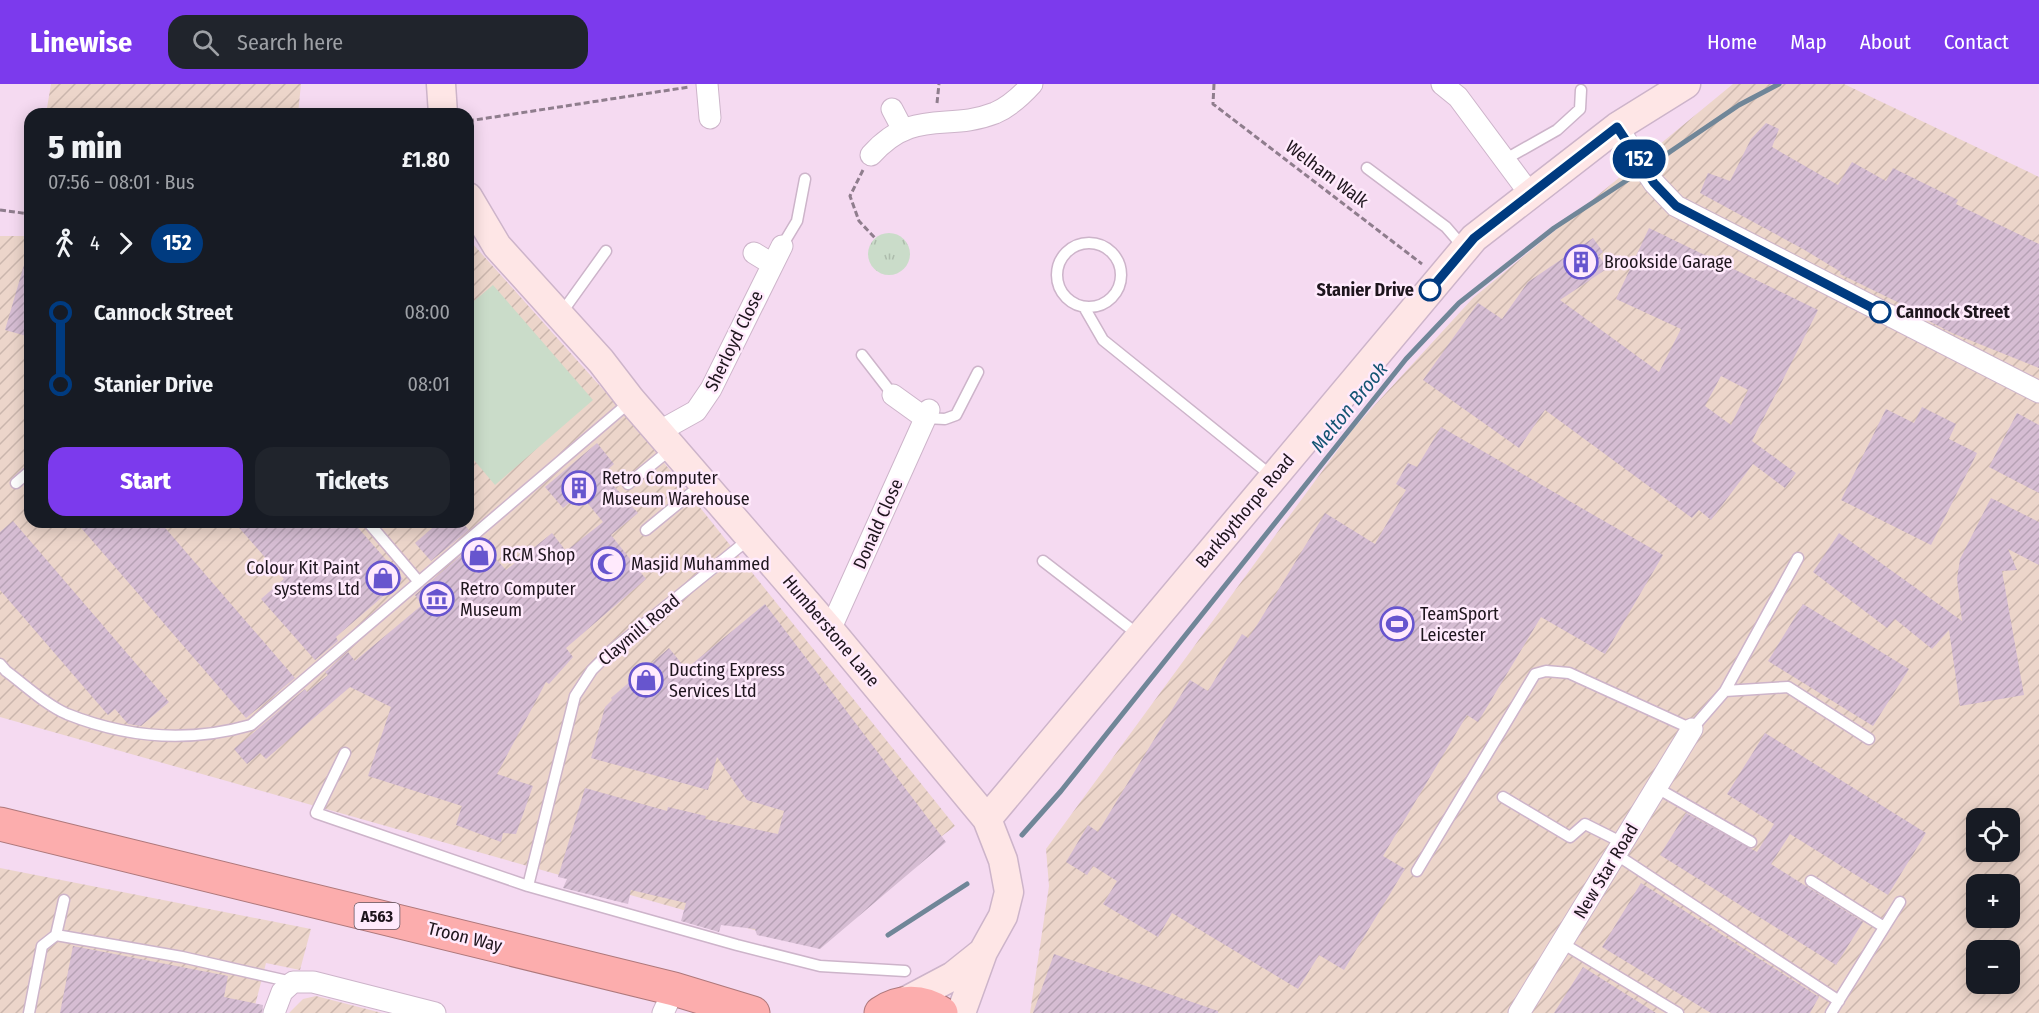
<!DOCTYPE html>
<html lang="en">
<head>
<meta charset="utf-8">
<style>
  body { margin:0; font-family:"Fira Sans Condensed",sans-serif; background:#20242c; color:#f1f3f6; height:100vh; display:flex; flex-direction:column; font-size:22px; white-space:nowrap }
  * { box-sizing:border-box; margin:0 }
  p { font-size:20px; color:#9ea1a6 }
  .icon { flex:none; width:33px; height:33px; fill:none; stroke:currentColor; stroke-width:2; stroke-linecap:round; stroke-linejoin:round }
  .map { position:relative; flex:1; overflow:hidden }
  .sheet { position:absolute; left:24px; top:24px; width:450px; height:420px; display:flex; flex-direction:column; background:#171b24; border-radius:18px; box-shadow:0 3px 15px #0003 }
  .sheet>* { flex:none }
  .badge { padding:0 12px; border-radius:20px; font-size:21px; line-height:39px }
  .buttons { position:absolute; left:1966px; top:724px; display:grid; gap:12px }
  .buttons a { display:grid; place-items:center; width:54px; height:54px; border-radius:12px; background:#171b24; box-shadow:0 3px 15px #0003; font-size:30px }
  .map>.badge { position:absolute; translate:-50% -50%; box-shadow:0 0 0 3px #fff }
  .legs { display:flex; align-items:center; gap:9px; height:66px; padding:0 24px; font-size:20px }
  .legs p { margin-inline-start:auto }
  .headline { display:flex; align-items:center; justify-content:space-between; height:102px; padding:0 24px }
  h1 { font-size:33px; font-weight:800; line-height:45px }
  .cta { display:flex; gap:12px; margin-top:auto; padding:12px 24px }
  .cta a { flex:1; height:69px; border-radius:18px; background:#7c3aed; color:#fff; font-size:24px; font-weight:800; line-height:69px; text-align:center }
  .cta a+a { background:#20242c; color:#f1f3f6 }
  ul { padding:0 24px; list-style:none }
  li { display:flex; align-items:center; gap:21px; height:72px; font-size:22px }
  li i { display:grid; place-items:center; width:9px; height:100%; margin:0 8px; background:currentColor }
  li i::after { content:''; width:15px; height:15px; margin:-8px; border:4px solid; border-radius:50%; background:#171b24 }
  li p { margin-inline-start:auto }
  li:first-child i { background:linear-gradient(#0000 50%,currentColor 0) }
  li:last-child i { background:linear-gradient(currentColor 50%,#0000 0) }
  header { display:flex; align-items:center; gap:36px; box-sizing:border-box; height:84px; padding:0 30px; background:#7c3aed; color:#fff }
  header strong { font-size:28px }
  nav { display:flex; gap:33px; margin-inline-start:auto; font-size:21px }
  .search { width:420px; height:54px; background:#20242c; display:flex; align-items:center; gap:15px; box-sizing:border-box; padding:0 21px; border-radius:18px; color:#9ea1a6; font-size:22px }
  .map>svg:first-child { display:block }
  .industrial { fill:url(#industrial-furrows); fill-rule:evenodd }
  .green { fill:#cadcc9 }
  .park { fill:url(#park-tufts) }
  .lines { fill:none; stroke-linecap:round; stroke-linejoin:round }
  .stream { stroke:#708698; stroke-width:5 }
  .building { fill:url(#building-hatch); fill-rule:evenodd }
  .lane-casing { stroke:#cdb4ca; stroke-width:13 }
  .street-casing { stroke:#cdb4ca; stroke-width:23 }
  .secondary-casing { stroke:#cdb4ca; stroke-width:31 }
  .highway-casing { stroke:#ae787b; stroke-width:35 }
  .path { stroke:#8f7d8d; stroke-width:3; stroke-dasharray:6 3; stroke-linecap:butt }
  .lane { stroke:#fff; stroke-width:10 }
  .street { stroke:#fff; stroke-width:21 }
  .secondary { stroke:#fee6e6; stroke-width:28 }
  .highway { stroke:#fcadad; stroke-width:33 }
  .line-1-casing { stroke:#fff; stroke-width:14 }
  .line-1 { stroke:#003b80; stroke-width:9 }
  .stop-1-dot { fill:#fff; stroke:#003b80; stroke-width:3 }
  .labels { text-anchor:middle; stroke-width:5; stroke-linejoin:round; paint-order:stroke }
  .shield { fill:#ffeafc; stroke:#625560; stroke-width:1.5 }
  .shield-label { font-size:16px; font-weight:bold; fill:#1e151d }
  .street-label { font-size:18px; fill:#1e151d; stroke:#ffeafc }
  .poi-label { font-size:18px; fill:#1e151d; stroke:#ffeafc; text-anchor:start }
  .stop-label { font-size:18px; font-weight:bold; fill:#1e151d; stroke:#ffeafc; text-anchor:end }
  .water-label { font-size:20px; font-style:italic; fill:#145473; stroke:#ffeafc }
</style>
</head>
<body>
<header>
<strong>Linewise</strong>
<div class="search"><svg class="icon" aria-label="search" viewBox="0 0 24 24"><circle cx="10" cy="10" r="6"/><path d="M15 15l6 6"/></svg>Search here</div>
<nav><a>Home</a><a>Map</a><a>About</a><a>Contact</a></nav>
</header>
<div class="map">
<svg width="2039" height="929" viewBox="0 0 2039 929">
  <defs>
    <pattern id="industrial-furrows" width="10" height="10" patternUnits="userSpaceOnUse" patternTransform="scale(1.5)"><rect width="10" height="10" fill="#ecd5ca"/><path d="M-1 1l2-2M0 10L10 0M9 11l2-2" fill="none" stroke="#cab6ad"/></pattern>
    <pattern id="park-tufts" width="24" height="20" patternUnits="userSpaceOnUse" patternTransform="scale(1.5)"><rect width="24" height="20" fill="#cadcc9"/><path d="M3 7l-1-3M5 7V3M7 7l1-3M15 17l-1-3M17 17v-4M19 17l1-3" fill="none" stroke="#adbcac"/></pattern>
    <pattern id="building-hatch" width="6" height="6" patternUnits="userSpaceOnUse" patternTransform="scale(1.5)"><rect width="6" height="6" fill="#d6bdd3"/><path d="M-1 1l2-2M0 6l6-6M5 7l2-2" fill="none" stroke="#b7a2b5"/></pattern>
  </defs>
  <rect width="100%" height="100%" fill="#f5daf1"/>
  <!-- industrial -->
  <path class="industrial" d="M51,0H301L298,30H46Z
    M1733,0H1844L2039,93V929H1030L1049,802L1046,765L1353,345L1473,214ZM1977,735H2010V768H1977ZM1977,801H2010V834H1977ZM1977,867H2010V900H1977Z
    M0,152H30V438H468V160H473L626,331L955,742L818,847L783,854L0,633Z
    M0,784L311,845L300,886L266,879L253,929H0Z
    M316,912L382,929H289L303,915Z"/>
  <!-- green -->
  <path class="green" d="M493,201L593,316L495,401L468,369V222Z"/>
  <!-- park -->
  <path class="park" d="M868 170a21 21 0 1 1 42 0a21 21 0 1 1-42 0Z"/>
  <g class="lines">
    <!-- stream -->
    <path class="stream" d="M1649,82L1739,21L1779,0
      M1022,751L1061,707L1406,275L1459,219L1554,144L1641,87
      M888,851L967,800"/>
  </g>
  <!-- building -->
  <path class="building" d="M1766,39L1779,45L1772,63L1838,101L1852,78L1886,97L1893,84L1958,116L1956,120L2039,160V284L1952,249L1921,233L1922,230L1840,190L1841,188L1803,165L1700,109L1708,89L1730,97L1751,55Z
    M1649,144L1818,226L1752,357L1796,389L1785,404L1753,380L1711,436L1699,426L1692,434L1545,326L1519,364L1423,296L1478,219L1502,235L1528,198L1593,154L1603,168L1598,171L1608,184L1560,216L1659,288L1681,245L1616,215ZM1721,292L1748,306L1731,341L1705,322Z
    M26,174L30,175V253L5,246Z
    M1922,323L1956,340L1949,355L1977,369L1931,461L1841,416L1886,325L1914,339Z
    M2017,329L2039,341V409L1989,383Z
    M1441,343L1663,471L1605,570L1541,533L1478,638L1467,631L1383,772L1405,785L1344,886L1319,871L1298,905L1172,829L1158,853L1103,820L1117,797L1093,782L1087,791L1066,778L1088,741L1098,748L1190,596L1208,607L1242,550L1248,554L1257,541L1325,429L1375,460L1406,406L1396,400L1408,379L1417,383Z
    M597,359L614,380L603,390L638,429L611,451L646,495L566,564L573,573L549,600L546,598L497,690L533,702L516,750L503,749L501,758L456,741L462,722L368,692L391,623L350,603L266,675L260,669L247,680L234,665L305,605L307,608L328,591L325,588L348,568L355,577L422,521L415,511L479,456L506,486L552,449L566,467L603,438L580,410L563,424L545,403Z
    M1991,414L2039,438V481L2008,465L2017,486L2002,487L2024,611L1960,622L1949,546L1932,565L1895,535L1887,544L1813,488L1839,449L1962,537L1957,495L1960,475Z
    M13,437L169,618L141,642L128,640L115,625L108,631L0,506V448Z
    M76,438H160L295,594L246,634Z
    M234,438H353L403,495L336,553L338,557L315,576L261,515L284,495Z
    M439,438H462L469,446L431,477L415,459Z
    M765,520L946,758L820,865L757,851L755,845L721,841L719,848L681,837L686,819L631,806L628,820L563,804L567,795L558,793L585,704L667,727L668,723L706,732L705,735L778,750L784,727L747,716L717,673L708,706L591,674L605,623L612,616L611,614L669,564L686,585Z
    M1803,520L1909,585L1873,642L1768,577Z
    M1765,649L1926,749L1888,811L1790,750L1771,780L1863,838L1836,881L1660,771L1686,729L1757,768L1774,740L1727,710Z
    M1641,799L1819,913L1810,929H1711L1602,863Z
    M73,862L228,892L224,913L263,921L262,929H60Z
    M1054,870L1218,927V929H1033Z
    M1583,883L1656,929H1554Z"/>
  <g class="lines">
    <!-- lane casing -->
    <g class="lane-casing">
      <path id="lane" d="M1504,76L1557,46L1580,25L1581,6
        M1367,84L1446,143L1465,165
        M1057 191a32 32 0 1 1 64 0a32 32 0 1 1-64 0Z
        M782,162L797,137L805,95
        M1084,223L1103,256L1273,393
        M560,231L606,167
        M862,271L893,311
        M925,334L945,335L956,331L978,288
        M16,399L30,387
        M628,400L671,365
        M368,438L419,498
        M646,446L702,400
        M1043,477L1140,552
        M0,580L6,587C25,601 46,621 67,630C127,654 188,659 251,641L631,317
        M1725,607L1788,603L1869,655
        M345,669L316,729L528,802L737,861L820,882L905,887
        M1657,704L1751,758
        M1503,713L1570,753L1585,740L1623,759
        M1617,771L1839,917
        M1417,787L1535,590L1546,587L1569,589L1692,645L1725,607L1798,474
        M1811,797L1884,843
        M528,802L575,612L592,586L612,566L749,455
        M56,851L64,816
        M1562,859L1678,929
        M29,929L42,862L56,851L182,873L292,898
        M1831,929L1900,818"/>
    </g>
    <!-- street casing -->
    <g class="street-casing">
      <path id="street" d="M707,0L710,34
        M1442,0L1458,13L1530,110
        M892,25L903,46
        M1617,43L1654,99L1676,122L2039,308
        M871,71C914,23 947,48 995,29C1009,23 1022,11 1032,0
        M754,169L772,180
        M893,311L925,334
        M660,347L696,327L711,305L782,162
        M830,546L929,326
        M274,929L282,908L293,898H313L435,929
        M663,929L674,905
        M1519,929L1692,645"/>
    </g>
    <!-- secondary casing -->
    <g class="secondary-casing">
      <path id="secondary" d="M441,0L443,30
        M468,113L497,162L601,277L631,316L830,546L987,735L1003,776L1009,808L1003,832L983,868L961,929
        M987,735L1474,154L1617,43L1686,0
        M902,919L953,892L983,868"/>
    </g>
    <!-- highway casing -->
    <g class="highway-casing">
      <path id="highway" d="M0,740L674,905L753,929
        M881,929C900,916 922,916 941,929"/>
    </g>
    <!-- path -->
    <path class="path" d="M1214,0L1213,20L1422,180
      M937,19L939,0
      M468,37L689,3
      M863,86L850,112L859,137L875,154
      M0,126L30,130"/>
    <!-- lane -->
    <use href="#lane" class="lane"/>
    <!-- street -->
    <use href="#street" class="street"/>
    <!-- secondary -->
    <use href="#secondary" class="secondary"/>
    <!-- highway -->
    <use href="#highway" class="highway"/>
  </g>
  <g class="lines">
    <!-- line-1 casing -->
    <g class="line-1-casing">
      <path id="line-1" d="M1430,206L1474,154L1617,43L1654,99L1676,122L1880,228"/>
    </g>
    <!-- line-1 -->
    <use href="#line-1" class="line-1"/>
  </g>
  <!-- icons -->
  <defs>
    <g id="building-ring" transform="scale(1.725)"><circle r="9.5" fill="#ffeafc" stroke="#6755ce" stroke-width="1.5"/><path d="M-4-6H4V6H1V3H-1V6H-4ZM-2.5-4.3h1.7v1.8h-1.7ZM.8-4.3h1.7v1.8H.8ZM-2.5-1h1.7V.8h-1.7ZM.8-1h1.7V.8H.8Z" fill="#6755ce"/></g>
    <g id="shop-ring" transform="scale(1.725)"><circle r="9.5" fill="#ffeafc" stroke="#6755ce" stroke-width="1.5"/><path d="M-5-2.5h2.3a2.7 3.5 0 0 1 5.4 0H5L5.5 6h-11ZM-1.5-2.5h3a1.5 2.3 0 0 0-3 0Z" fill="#6755ce"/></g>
    <g id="mosque-ring" transform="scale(1.725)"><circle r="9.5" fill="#ffeafc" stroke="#6755ce" stroke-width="1.5"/><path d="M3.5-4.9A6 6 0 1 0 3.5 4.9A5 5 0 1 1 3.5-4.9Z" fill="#6755ce"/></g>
    <g id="museum-ring" transform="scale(1.725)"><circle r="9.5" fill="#ffeafc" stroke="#6755ce" stroke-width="1.5"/><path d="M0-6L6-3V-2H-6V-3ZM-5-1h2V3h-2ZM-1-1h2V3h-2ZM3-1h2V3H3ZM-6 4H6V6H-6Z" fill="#6755ce"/></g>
    <g id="stadium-ring" transform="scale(1.725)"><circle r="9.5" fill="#ffeafc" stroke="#6755ce" stroke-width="1.5"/><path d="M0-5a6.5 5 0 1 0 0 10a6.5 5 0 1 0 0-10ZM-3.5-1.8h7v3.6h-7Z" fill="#6755ce"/></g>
  </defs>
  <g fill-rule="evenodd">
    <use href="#building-ring" x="1581" y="178"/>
    <use href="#building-ring" x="579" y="404"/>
    <use href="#shop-ring" x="479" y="471"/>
    <use href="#mosque-ring" x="608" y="480"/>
    <use href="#shop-ring" x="383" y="494"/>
    <use href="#museum-ring" x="437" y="515"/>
    <use href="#stadium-ring" x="1397" y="540"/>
    <use href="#shop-ring" x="646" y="596"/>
  </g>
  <!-- markers -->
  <g class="stop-1-dot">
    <circle cx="1430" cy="206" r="10"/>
    <circle cx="1880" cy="228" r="10"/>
  </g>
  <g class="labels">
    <!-- shield labels -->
    <rect class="shield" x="354.5" y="819" width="45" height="26" rx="4.5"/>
    <g class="shield-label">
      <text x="377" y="838">A563</text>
    </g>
    <!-- street labels -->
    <g class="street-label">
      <text transform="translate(1327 90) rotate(37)" y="6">Welham Walk</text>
      <text transform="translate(734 257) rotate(-64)" y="6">Sherloyd Close</text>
      <text transform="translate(1245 427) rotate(-50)" y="6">Barkbythorpe Road</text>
      <text transform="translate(878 440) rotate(-66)" y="6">Donald Close</text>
      <text transform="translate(639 546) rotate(-40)" y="6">Claymill Road</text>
      <text transform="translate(831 547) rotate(50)" y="6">Humberstone Lane</text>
      <text transform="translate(1606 787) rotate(-59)" y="6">New Star Road</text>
      <text transform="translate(465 853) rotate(14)" y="6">Troon Way</text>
    </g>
    <!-- poi labels -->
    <g class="poi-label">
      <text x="1604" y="184">Brookside Garage</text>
      <text x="602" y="400">Retro Computer<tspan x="602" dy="21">Museum Warehouse</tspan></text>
      <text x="502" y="477">RCM Shop</text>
      <text x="631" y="486">Masjid Muhammed</text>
      <text x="360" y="490" text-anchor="end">Colour Kit Paint<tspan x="360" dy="21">systems Ltd</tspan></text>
      <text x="460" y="511">Retro Computer<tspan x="460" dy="21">Museum</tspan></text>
      <text x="1420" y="536">TeamSport<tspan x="1420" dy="21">Leicester</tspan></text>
      <text x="669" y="592">Ducting Express<tspan x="669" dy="21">Services Ltd</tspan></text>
    </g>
    <!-- stop labels -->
    <g class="stop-label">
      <text x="1414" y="212">Stanier Drive</text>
      <text x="1896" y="234" text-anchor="start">Cannock Street</text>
    </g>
    <!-- water labels -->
    <g class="water-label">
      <text transform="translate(1349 323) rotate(-51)" y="7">Melton Brook</text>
    </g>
  </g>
</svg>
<div class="buttons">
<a><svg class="icon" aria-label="locate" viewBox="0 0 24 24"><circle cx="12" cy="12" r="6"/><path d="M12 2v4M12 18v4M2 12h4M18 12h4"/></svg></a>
<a>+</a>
<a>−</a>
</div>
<b class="badge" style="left:1639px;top:75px;background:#003b80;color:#fff">152</b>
<section class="sheet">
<div class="headline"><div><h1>5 min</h1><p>07:56 – 08:01 · Bus</p></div><b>£1.80</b></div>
<div class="legs"><svg class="icon" aria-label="walk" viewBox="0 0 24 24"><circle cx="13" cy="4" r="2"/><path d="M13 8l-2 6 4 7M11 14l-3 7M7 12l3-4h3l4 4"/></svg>4<svg class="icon" aria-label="forward" viewBox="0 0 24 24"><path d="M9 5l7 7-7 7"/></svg><b class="badge" style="background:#003b80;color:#fff">152</b></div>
<ul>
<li><i style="color:#003b80"></i><b>Cannock Street</b><p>08:00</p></li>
<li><i style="color:#003b80"></i><b>Stanier Drive</b><p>08:01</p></li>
</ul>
<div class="cta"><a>Start</a><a>Tickets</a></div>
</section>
</div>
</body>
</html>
